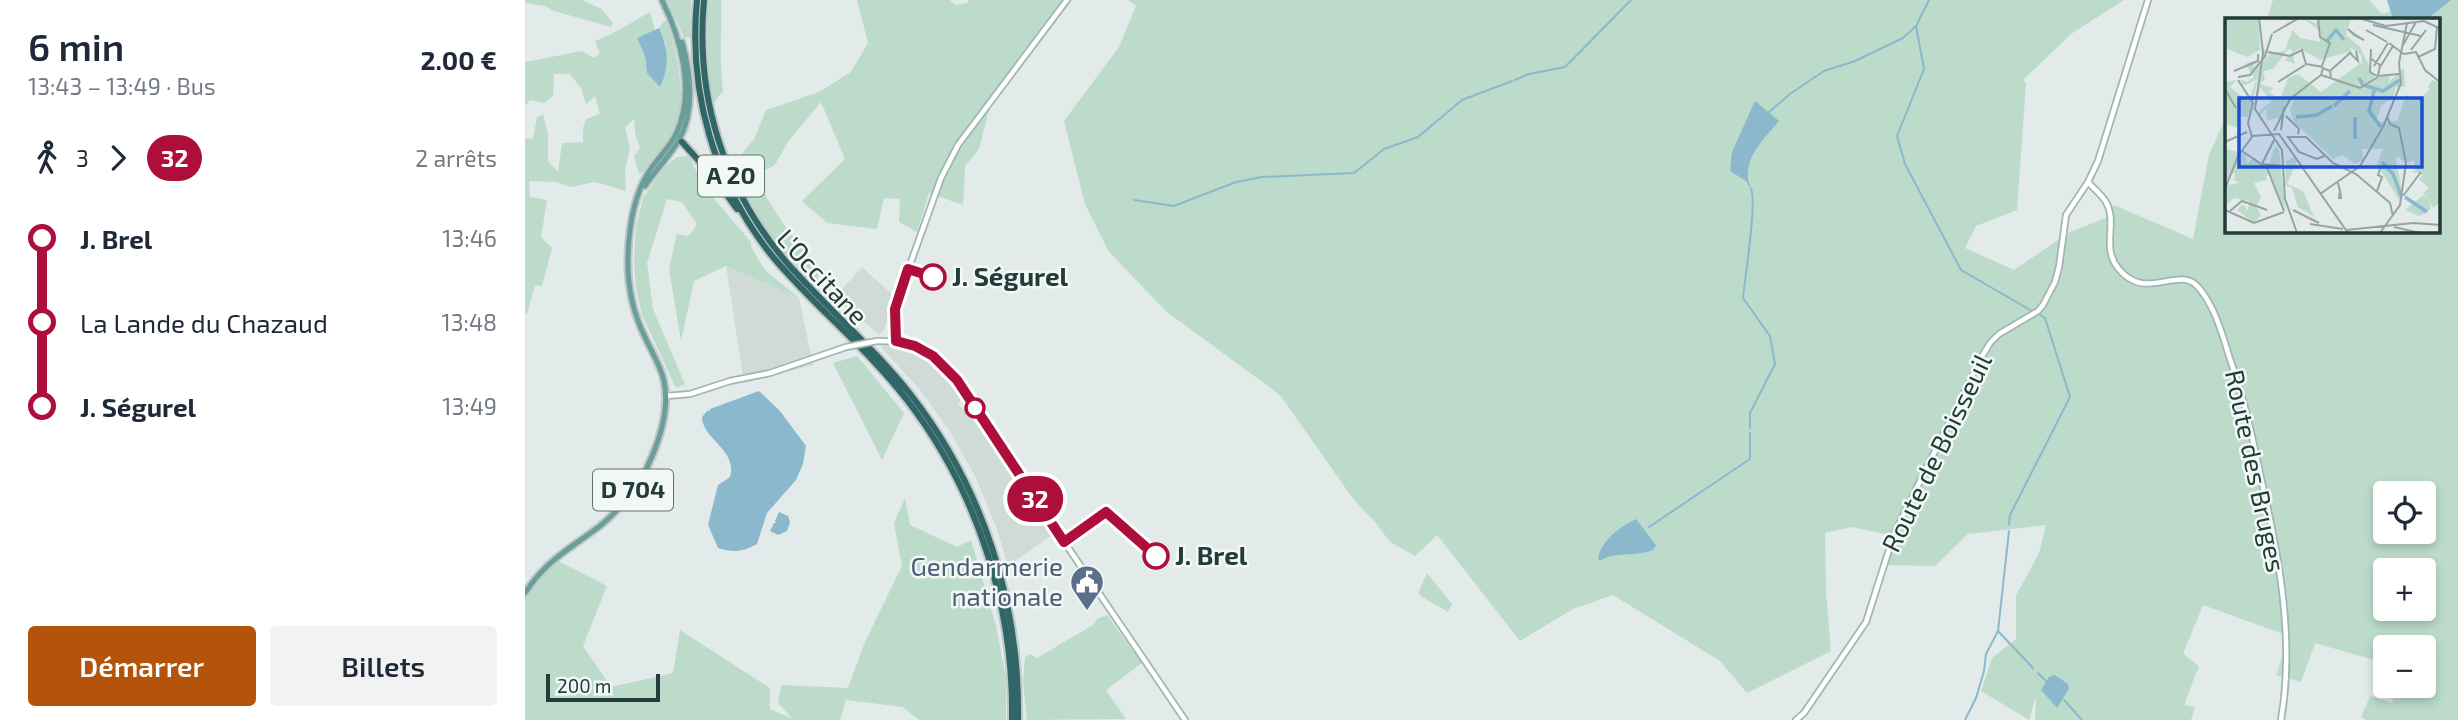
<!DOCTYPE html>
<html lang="fr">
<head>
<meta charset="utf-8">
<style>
  body { margin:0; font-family:"Exo 2",sans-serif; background:#f2f2f3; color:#1f2937; height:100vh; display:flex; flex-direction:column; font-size:26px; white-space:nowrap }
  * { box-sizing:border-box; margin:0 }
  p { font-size:23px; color:#747a83 }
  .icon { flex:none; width:38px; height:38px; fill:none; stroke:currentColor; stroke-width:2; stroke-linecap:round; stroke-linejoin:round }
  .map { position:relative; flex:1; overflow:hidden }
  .panel { display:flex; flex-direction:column; background:#fff; width:525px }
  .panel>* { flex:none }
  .badge { padding:0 14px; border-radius:23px; font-size:24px; line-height:46px }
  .controls { position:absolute; left:1848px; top:481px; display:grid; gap:14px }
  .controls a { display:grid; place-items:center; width:63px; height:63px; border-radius:7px; background:#fff; box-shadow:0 4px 10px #0003; font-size:35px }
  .scale { position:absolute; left:21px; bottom:18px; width:114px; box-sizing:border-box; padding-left:7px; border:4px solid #233b39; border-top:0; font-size:19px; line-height:24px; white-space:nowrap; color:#233b39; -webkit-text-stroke:5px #f2f8f6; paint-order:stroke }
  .map>.badge { position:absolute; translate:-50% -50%; box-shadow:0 0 0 4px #fff }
  .legs { display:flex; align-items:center; gap:10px; height:77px; padding:0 28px; font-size:23px }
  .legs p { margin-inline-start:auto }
  .head { display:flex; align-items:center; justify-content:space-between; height:119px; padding:0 28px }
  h1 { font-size:38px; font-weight:600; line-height:52px }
  .primary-button { display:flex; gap:14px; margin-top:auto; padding:14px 28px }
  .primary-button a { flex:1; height:80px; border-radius:7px; background:#b45309; color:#fff; font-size:28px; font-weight:600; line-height:80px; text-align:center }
  .primary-button a+a { background:#f2f2f3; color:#1f2937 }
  ul { padding:0 28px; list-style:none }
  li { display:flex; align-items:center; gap:24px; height:84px; font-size:26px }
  li i { display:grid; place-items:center; width:10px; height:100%; margin:0 9px; background:currentColor }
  li i::after { content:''; width:18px; height:18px; margin:-9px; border:5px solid; border-radius:50%; background:#fff }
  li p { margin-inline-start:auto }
  li:first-child i { background:linear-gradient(#0000 50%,currentColor 0) }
  li:last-child i { background:linear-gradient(currentColor 50%,#0000 0) }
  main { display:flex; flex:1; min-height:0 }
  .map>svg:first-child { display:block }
  .built { fill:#d0dbd8 }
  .green { fill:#bcdbca; fill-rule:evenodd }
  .water { fill:#8cb8ce }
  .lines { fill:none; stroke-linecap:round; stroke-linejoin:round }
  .stream { stroke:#8cb8ce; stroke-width:2 }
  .secondary-casing { stroke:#a1b6b3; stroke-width:8 }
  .primary-casing { stroke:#c1c8c8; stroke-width:9 }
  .highway-casing { stroke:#c1c8c8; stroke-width:10 }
  .secondary { stroke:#fff; stroke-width:4.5 }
  .primary { stroke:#699e9a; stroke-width:5 }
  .highway { stroke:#306665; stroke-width:6 }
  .secondary-bridge-casing { stroke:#a1b6b3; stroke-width:8; stroke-linecap:butt }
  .secondary-bridge { stroke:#fff; stroke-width:4.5 }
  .line-1-casing { stroke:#fff; stroke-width:16 }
  .line-1 { stroke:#ad0e3a; stroke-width:10 }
  .stop-1-dot { fill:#fff; stroke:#ad0e3a; stroke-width:3.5 }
  .labels { text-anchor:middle; stroke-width:5; stroke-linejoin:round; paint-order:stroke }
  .shield { fill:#f2f8f6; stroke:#617472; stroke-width:2 }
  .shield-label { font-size:24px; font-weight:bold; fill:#233b39 }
  .street-label { font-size:26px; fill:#233b39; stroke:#f2f8f6 }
  .stop-label { font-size:26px; font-weight:bold; fill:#233b39; stroke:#f2f8f6; text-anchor:start }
  .service-label { font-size:26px; fill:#4e5e75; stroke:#f2f8f6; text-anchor:end }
  .inset-river { fill:none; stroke:#8cb8ce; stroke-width:3.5 }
  .inset-road { fill:none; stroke:#96a5a3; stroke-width:2 }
  .view { fill:#1d4ed8; fill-opacity:0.15; stroke:#1d4ed8; stroke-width:3.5 }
  .inset-edge { fill:none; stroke:#233b39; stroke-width:3.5 }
</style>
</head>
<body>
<main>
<section class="panel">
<div class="head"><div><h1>6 min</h1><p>13:43 – 13:49 · Bus</p></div><b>2.00 €</b></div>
<div class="legs"><svg class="icon" aria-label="walk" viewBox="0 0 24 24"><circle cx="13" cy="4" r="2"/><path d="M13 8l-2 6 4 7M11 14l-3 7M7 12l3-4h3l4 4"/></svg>3<svg class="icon" aria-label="forward" viewBox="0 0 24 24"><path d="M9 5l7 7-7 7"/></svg><b class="badge" style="background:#ad0e3a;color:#fff">32</b><p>2 arrêts</p></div>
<ul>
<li><i style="color:#ad0e3a"></i><b>J. Brel</b><p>13:46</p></li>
<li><i style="color:#ad0e3a"></i><span>La Lande du Chazaud</span><p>13:48</p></li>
<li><i style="color:#ad0e3a"></i><b>J. Ségurel</b><p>13:49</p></li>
</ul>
<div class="primary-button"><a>Démarrer</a><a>Billets</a></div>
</section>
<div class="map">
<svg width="1933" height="720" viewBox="0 0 1933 720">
  <rect width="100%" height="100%" fill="#e2ebe9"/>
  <!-- built -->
  <path class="built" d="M201,266L274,298L288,365L219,383Z
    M337,267L370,297L359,330L355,335L309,298Z
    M356,344L374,346L396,354L414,366L437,397L433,405L452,422L527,535L483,566L472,529L451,478L426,433L395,390L356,347Z"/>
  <!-- green -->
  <path class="green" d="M0,0H57L77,9L88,23L86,27L29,11L20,6L0,3Z
    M142,0H166L165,37L159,38Z
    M184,0H196C197,31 194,60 198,91L188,104C183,69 181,35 184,0Z
    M332,0H425L430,5L443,3V0H538L467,98L454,149L440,166L438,205L404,193L392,232L374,222L375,199L359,198L352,229L302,223L277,201L320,159L296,102L263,142L249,166L227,175L263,231L284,255L294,270L292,286C255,250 225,213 209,164L229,139L241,110L294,92L326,72L343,43Z
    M603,0H1599L1546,34L1498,80L1501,83L1492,210L1451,226L1440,248L1489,270L1545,232L1581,218L1589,205L1668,239L1684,155L1702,115V231H1914V19H1742L1748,0H1844L1857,14L1902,0H1933V720H1841L1836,717L1845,696L1867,703L1870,686H1899V648H1860V672L1849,660L1790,643L1776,682L1751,675L1759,652L1765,649L1764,636L1678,605L1658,654L1674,666L1659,705L1670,707L1666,720H1510L1511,696L1504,720L1456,691L1467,658L1491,639V596L1514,553L1521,525L1443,534L1410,566L1361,565L1365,535L1327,527L1300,533L1301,592L1306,651L1222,693L1195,661L1088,595L1048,609L995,641L912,535L890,556L865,542L851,523L829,500L755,395L642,312L584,252L560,204L539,121L594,47L611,6ZM1860,494H1899V532H1860ZM1860,570H1899V609H1860Z
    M125,12L130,30L112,38L120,56L122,73L141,45L134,28L139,21H143C159,88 170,124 114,175L109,156L115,148L110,133L109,119L100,127L105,148L100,171L101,191L70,182L46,187L31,182L4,181L5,197L22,200L16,237L27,248L17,286L10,285L2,314H0V138L8,139L12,117L18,114L23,134V161L33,172L37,143L58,142V128L61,119L75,114L70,96L61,104L56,88L45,74H29L28,96L19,103L5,100L0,106V62L57,51L69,58L75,53L70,41C89,34 107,22 125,12Z
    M164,156L179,187L226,242V247L240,270L274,298L201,266L169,281L156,341L144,269L152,234L164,236L172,224L157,202L142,199L122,263L128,309L160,384L151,388L117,315L111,287L109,262L111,226L118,198L139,168L152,157Z
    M332,356L379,413L357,460L308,363Z
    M380,498L385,525L432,547L446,540L471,626L481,678V720H394L378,707L321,700L315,720H0V598L31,560L82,586L58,646L86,687L148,673L155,630L245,688V709L268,719L253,703L256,685L323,688L340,642L377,566L369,523Z
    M902,573L927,604L923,612L894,595V591Z
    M582,615L617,663L581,690L601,719L502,720L498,681L500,657L505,654L512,658L568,625L572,619Z"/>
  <!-- water -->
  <path class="water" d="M1862,0H1926L1902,19H1868Z
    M134,28C143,48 145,66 135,87L122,73L120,56L112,38Z
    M1230,101L1254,121C1241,137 1223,152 1223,175C1222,180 1226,187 1226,190L1221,181L1205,171L1207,152Z
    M234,391L255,411L281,446L278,464L271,480L242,513L232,544C219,552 207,553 193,548L183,525L193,485L205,477C213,450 177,439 177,417L183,410L185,412V409Z
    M254,512L263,516L265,522L262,531L253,535L245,531L249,523H251L250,521Z
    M1111,519L1131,545L1128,550C1111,557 1089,551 1075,561L1073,559C1075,541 1096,526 1111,519Z
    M1530,675L1543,684L1544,689L1532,708L1516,690L1524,677Z"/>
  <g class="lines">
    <!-- stream -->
    <path class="stream" d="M1404,0L1391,26L1399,69L1372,136L1380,164L1436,270L1507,311
      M990,80L1004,74L1040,67L1106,0
      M1243,113L1265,94L1299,71L1330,61L1378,38L1391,26
      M609,200L649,206L711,182L737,177L829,173L859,149L893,137L937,100L987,81
      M1225,428V413L1250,364L1245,336L1218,298C1220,277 1232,203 1226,189
      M1484,525L1485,515L1545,397L1520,318L1514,314
      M1124,527L1225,459V433
      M1484,531L1473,631L1508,668
      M1513,673L1521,681
      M1539,700L1557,720
      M1440,720L1451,698L1459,671L1461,654L1473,631"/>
    <!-- secondary casing -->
    <g class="secondary-casing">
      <path id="secondary" d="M1563,182C1568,188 1577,195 1581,202C1593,223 1576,247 1593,268C1621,304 1654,263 1674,288C1692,310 1698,338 1707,365C1720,402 1728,440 1736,478C1754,556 1770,640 1756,720
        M352,341C414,340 434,381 462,428L660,720
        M371,341L369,315L372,301L416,178L433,145L542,0
        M141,396L165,394L205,381L245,373L321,347
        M1271,720L1279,713L1341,622L1369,534L1456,358L1465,343L1474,334L1513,311L1518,305L1530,282L1534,267L1541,215L1563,182L1573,161L1623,0"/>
    </g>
    <!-- primary casing -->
    <g class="primary-casing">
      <path id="primary" d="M120,186C131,169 146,155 155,138C170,109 165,71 157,42
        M0,593C21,560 46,548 75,526C98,507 117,482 128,454C137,432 144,405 139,381C136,366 126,351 120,337C107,311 102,283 103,255C104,228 109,196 123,173C132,159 144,148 151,134C171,92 156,39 137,0"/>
    </g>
    <!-- highway casing -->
    <g class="highway-casing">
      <path id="highway" d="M172,0C163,92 189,184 248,257C290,307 342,348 382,400C452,491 489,605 487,720
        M179,0C170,97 199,190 263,264C303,309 349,348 386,395C458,488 495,603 493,720
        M157,142L192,181L212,209"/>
    </g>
    <!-- secondary -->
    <use href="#secondary" class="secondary"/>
    <!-- primary -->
    <use href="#primary" class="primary"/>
    <!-- highway -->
    <use href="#highway" class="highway"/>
    <!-- secondary-bridge casing -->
    <g class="secondary-bridge-casing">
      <path id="secondary-bridge" d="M321,347L352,341"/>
    </g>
    <!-- secondary-bridge -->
    <use href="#secondary-bridge" class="secondary-bridge"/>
  </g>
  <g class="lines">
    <!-- line-1 casing -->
    <g class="line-1-casing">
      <path id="line-1" d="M408,277L383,269L370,309L371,341L390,346L408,356L432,380L539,542L581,512L631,556"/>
    </g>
    <!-- line-1 -->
    <use href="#line-1" class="line-1"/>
  </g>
  <!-- icons -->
  <defs>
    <g id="civic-pin" transform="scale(1.75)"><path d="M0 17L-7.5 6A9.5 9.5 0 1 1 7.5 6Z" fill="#5c6f8a" stroke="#f2f8f6"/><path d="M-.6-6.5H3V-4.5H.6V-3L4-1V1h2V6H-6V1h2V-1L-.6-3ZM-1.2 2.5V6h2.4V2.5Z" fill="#fff"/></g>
  </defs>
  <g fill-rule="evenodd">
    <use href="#civic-pin" x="562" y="582"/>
  </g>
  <!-- markers -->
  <g class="stop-1-dot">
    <circle cx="408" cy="277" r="12"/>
    <circle cx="450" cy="408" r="9"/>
    <circle cx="631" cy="556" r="12"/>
  </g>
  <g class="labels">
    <!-- shield labels -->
    <g class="shield">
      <rect x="173" y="155.5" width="66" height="41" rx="5"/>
      <rect x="68" y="469.5" width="80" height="41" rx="5"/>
    </g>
    <g class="shield-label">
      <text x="206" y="184">A 20</text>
      <text x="108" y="498">D 704</text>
    </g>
    <!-- street labels -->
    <g class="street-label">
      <text transform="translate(297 277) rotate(47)" y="9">L'Occitane</text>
      <text transform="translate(1412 453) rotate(-64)" y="9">Route de Boisseuil</text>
      <text transform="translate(1730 471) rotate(78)" y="9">Route des Bruges</text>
    </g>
    <!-- stop labels -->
    <g class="stop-label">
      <text x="427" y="286">J. Ségurel</text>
      <text x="650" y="565">J. Brel</text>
    </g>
    <!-- service labels -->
    <g class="service-label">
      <text x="538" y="576">Gendarmerie<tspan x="538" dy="30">nationale</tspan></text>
    </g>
  </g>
  <!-- overview -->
  <g transform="translate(1700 18)">
    <rect width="215" height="215" fill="#e2ebe9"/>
    <path d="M1,0H33L35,32L22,39L0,30ZM77,0L91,5L94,0H126L121,17L135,29L150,60L165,58L163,65L179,50L180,69H171L168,79L156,88L151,104L172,103L181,77L194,81L205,72L203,68L208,62L215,66V184L208,190L203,182L206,190L202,194L194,198L180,192L198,177L203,182L198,175L204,170L194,161L198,157L185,153H190L189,143L180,145L173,138L171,142L178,177L174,182L152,146L158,131H137L138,142L130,146L117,137L108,141L69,104L65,92L69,79L55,100L42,102L41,91L35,97L41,108L35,101L33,96L36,91L46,84L35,69L31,90L38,30L43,34L39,45L45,35L60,33L67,12L76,20L95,24L94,12ZM125,29L136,37L137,44L96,74L73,56L63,60L55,81L44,74L49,70L35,66L40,61L38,54L49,50L63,31L68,33L60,42L70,46L68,36L74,30L95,42L123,34L129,40ZM36,42L29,80L23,99L14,98V110L0,106V64L11,62L5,69L23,83L32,61L21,67H18L15,61L22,64L29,59L20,46L29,43V50ZM50,128L54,132L60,192L45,156L41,158L42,162L29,165L36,179L31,189L36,197L29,205L12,192L18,186L23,193L24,183L9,180L0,188L2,167L14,165L9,162L10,154L0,163L1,131L21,136L22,146L28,140L37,146H44ZM69,139L72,143L62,166L78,173L89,199L73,189L67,170L60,167L61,143Z" fill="#bcdbca" fill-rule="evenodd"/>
    <path class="inset-river" d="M101,24L111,12L119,22M134,60L138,67L158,73L175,62M150,69L144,93L156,109M109,88L125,73M71,99L92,97L107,88M130,121V99M157,144L168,156L176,178M180,179L202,194"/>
    <path class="inset-road" d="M34,0L38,35L30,91L57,132L60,181L72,215M93,0L95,19L105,25L97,48M137,1L161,8L199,3L216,11M148,7L196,18M123,11L129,16L139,22L129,17ZM141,12L162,24M48,15L74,0M164,25L179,36L191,34L200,52L216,65M178,27L191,4M146,31L145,54L152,58M186,32L201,12M43,34L65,38L77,32L81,46L98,49M193,39L210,31L212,9M145,40L155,47L153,58M149,48L163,25M155,49L168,28M9,53L33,43V36M105,53L125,35L133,43L131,33M96,57L135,70L153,59M153,58L174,56M13,59L25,57L40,38L47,16M53,64L80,47M0,71L11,90M61,98L74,111L73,116M56,112L59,89M49,113L65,81L96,57L98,50L105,53L106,60M27,118L54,116L123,215M49,122L37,146L58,148M0,124L22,114M17,133L42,150L59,193M99,138L92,141L74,134L63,119H81L108,145L131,156L165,185L168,198M113,165L115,173L116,180H114L115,173M0,171L13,138L27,119L23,105L28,85L13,62M152,173L157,159L153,157L155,151M95,176L135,148L158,109L176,65L174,45L182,5M178,178L196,154M0,192L29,205L59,194M68,192L94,205M5,193L17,183L42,192M188,205L216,207M85,206L118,211M169,209L195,215M121,212L188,205M155,215L175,187L181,145L174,110L165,106L162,98"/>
    <path class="view" d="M14,80H197V149H14Z"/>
    <rect width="215" height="215" class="inset-edge"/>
  </g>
</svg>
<div class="controls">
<a><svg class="icon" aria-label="locate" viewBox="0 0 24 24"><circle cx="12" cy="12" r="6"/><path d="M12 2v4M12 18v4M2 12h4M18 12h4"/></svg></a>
<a>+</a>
<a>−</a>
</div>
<div class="scale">200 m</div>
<b class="badge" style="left:510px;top:499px;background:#ad0e3a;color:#fff">32</b>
</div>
</main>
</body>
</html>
